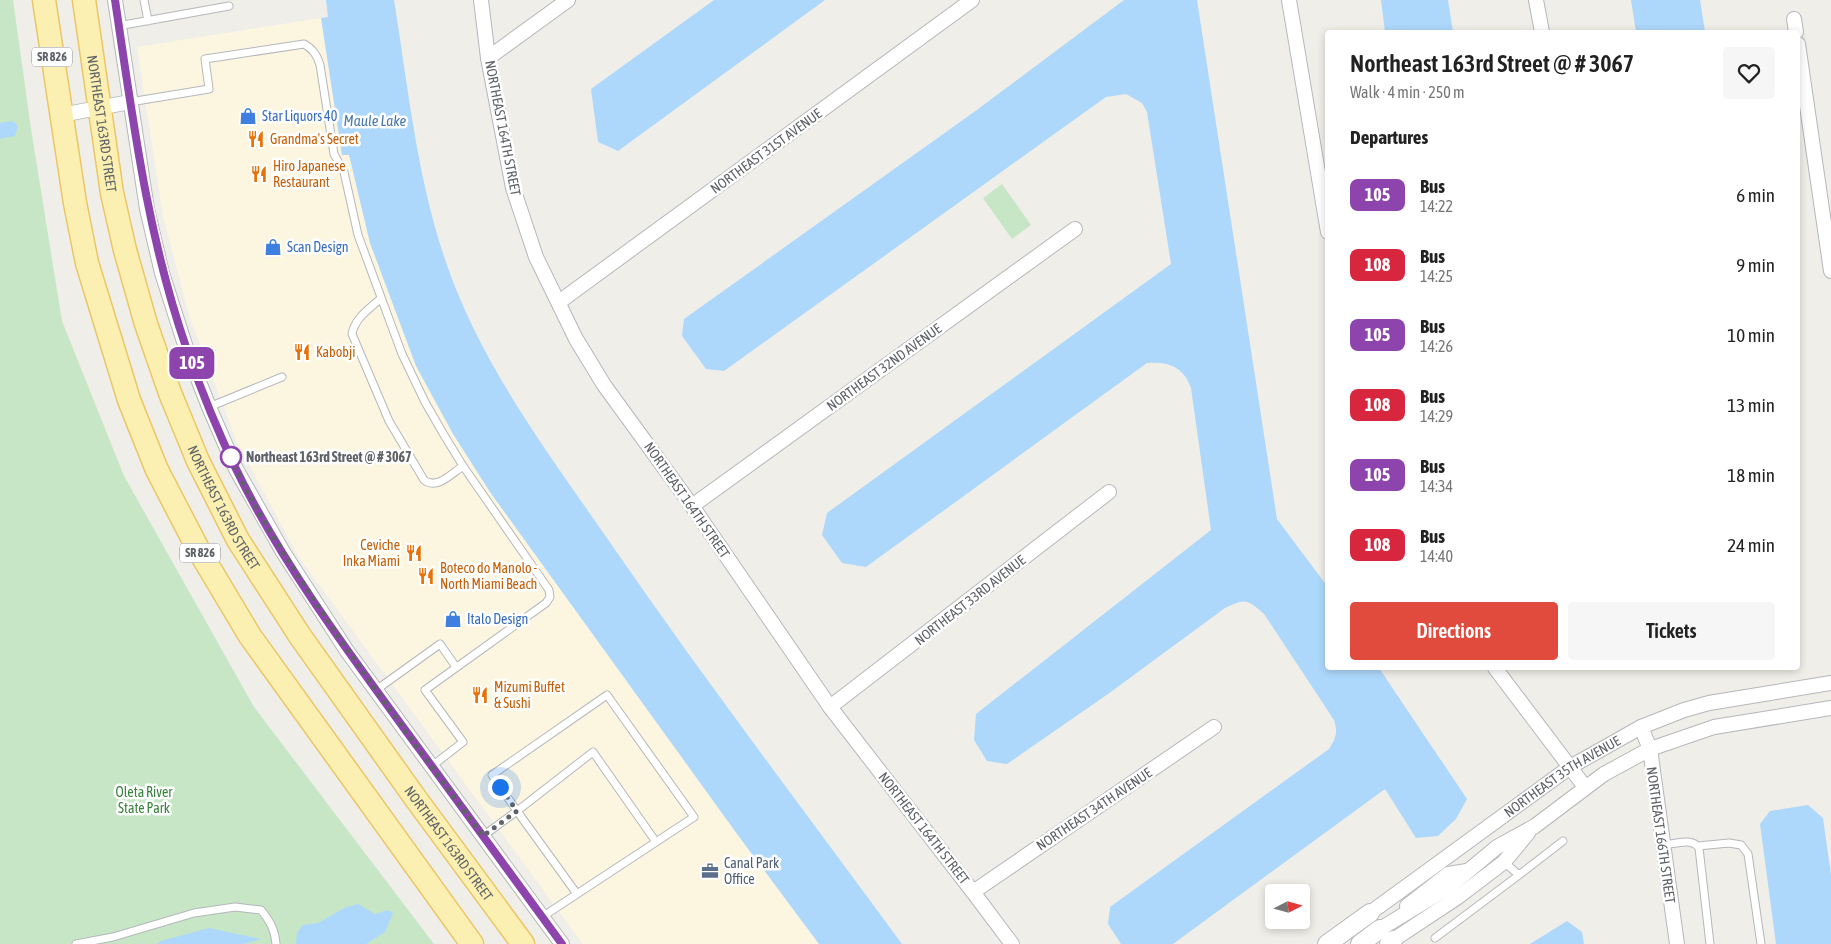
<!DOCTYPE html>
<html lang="en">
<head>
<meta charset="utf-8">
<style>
  body { margin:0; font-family:"Asap Condensed",sans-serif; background:#f6f6f6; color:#222; height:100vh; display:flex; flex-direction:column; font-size:19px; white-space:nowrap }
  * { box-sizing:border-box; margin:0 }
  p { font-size:16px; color:#767676 }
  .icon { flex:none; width:28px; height:28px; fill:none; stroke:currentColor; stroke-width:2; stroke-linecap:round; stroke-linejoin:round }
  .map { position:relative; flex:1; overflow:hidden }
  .drawer { position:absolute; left:1325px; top:30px; width:475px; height:640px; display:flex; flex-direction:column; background:#fff; border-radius:5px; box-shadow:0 2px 8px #0003 }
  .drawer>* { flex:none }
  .badge { padding:0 10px; border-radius:8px; font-size:18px; line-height:32px }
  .needle { width:32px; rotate:84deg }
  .controls { position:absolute; left:1265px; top:884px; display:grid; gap:10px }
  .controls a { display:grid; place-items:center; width:45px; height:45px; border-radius:5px; background:#fff; box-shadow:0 2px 8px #0003; font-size:25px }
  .you { position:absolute; width:25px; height:25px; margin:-12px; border:4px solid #fff; border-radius:50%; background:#1a73e8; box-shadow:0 0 0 8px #1a73e833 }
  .map>.badge { position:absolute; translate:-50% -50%; box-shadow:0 0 0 2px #fff }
  h2 { padding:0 25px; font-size:19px; line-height:45px }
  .round { display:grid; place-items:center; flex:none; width:52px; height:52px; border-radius:5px; background:#f6f6f6 }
  .overview { display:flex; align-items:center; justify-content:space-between; height:85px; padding:0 25px }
  h1 { font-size:24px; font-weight:600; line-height:38px }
  .button { display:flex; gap:10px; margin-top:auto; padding:10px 25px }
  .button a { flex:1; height:58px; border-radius:5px; background:#e14b3d; color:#fff; font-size:20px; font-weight:600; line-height:58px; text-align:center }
  .button a+a { background:#f6f6f6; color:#222 }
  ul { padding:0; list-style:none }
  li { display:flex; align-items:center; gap:15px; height:70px; padding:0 25px }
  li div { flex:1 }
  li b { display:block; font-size:19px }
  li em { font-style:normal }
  li .badge { min-width:55px; font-weight:700; text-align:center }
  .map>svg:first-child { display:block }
  .commercial { fill:#fcf6e1 }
  .green { fill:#c6e6c6 }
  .water { fill:#add8fb }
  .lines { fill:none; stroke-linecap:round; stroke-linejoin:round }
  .service-casing { stroke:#b5b7bb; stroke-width:9 }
  .minor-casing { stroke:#b5b7bb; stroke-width:16 }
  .tertiary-casing { stroke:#b5b7bb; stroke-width:20 }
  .primary-casing { stroke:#ebc666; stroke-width:25 }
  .service { stroke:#fff; stroke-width:7 }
  .minor { stroke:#fff; stroke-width:14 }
  .tertiary { stroke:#fff; stroke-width:18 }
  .primary { stroke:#fbf0b2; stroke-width:22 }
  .line-casing { stroke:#fff; stroke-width:11 }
  .line { stroke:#8e44ad; stroke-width:8 }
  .walk { stroke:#5f6267; stroke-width:5; stroke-dasharray:0 9 }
  .stop-dot { fill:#fff; stroke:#8e44ad; stroke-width:2.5 }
  .labels { text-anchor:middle; stroke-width:5; stroke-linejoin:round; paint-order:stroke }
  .shield { fill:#fff; stroke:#8f9195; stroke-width:1 }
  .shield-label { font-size:12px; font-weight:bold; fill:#5f6267 }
  .shop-label { font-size:14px; fill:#366cbe; stroke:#fff; text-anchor:start }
  .street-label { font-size:14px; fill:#5f6267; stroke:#fff }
  .food-label { font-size:14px; fill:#c56008; stroke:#fff; text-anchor:start }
  .stop-label { font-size:14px; font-weight:bold; fill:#5f6267; stroke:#fff; text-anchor:start }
  .park-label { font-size:14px; fill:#3a833e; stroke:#fff }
  .service-label { font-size:14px; fill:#4e5e75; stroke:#fff; text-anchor:start }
  .water-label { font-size:15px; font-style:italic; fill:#4979ae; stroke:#fff }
</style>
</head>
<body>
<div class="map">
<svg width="1831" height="944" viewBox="0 0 1831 944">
  <rect width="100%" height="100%" fill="#f0eee8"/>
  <!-- commercial -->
  <path class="commercial" d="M321,18L342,155L349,154L370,243L416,366L453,434L490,492L740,838L819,944H583L298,556L236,440L189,315L163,216L137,47Z"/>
  <!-- green -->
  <path class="green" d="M0,0H13L31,129L62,321L124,476L254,707L434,944H0Z
    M1002,184L1031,225L1012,239L983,198Z"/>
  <!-- water -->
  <path class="water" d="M326,0H394C410,99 419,200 458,294C496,385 553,460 609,541C703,678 804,810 902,944H819L740,838L490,492L453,434L416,366L370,243L349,155H342L321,18L328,17Z
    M714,0H825L618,151L598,142L591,89Z
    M1124,0H1197L1277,519L1327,586L1328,668H1379L1467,799L1456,819L1438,836L1416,838L1385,789L1173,944H1121L1108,924L1110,907L1329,749C1336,738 1338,732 1334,720L1264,614C1247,599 1246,598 1225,608L1108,694L1007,764L987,761L974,740L976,714L1211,530L1191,388C1184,367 1168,361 1147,363L866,567L842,563L822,535L827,513L1171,264L1147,112L1142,103L1126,94L1106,97L724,371L706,369L682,336L684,319L974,112Z
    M1381,0H1448L1453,32H1385Z
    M1631,0H1700L1705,32H1636Z
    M13,121L18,126L15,136L0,139V123Z
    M1808,805L1823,818L1831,875V944H1776L1760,824L1770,811Z
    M358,904L375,914L388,910L393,913L385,932L366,944H296L297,933L303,925L318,923L346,907Z
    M1567,921L1582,932L1584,944H1530Z
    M209,928L261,939L244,944H157L161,941Z"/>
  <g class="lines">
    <!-- service casing -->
    <g class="service-casing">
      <path id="service" d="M144,0L148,21
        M118,26L229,6
        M130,102L209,89L205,59L304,44C313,49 317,55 320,65L334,154L344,172L358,235L402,354L425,402L444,435L463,466L549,590L550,597L546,603L425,690L463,742L432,766
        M380,299C368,310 355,318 352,334L389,421L424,480C437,490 451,474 463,466
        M209,407L282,377
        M376,690L440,644L456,667
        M483,836L517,811L492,775L607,695L694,817L542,917
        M1663,845C1675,844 1692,837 1699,848L1710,944
        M1698,846L1729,843L1741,845L1748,854L1761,944
        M1504,862L1519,875L1563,841
        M577,894L517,811L593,752L656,842
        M1435,938L1519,875
        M76,944L113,937L194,913L235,907L261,910C270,921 275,930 276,944"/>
    </g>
    <!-- minor casing -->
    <g class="minor-casing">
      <g id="minor">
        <path d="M115,0L147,209L162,273L187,351L209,407L236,469L283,552L347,651L562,944"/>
        <path d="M481,0L488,58L513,188L536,257L576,339L604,385L692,506L830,707L973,892L1012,944"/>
        <path d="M1289,0L1328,232"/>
        <path d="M1536,0L1542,32"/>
        <path d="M1794,19L1796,32"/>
        <path d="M1798,44L1831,271"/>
        <path d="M488,58L568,0"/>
        <path d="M61,115L130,102"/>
        <path d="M559,302L972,0"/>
        <path d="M692,506L1075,229"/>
        <path d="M1495,668L1585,787"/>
        <path d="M830,707L1109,492"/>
        <path d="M1641,727L1650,749L1677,944"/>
        <path d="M973,892L1214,727"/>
        <path d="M1407,906L1448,874L1467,871"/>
        <path id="s1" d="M1370,913L1570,767L1641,727L1684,710L1709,703L1831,683"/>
        <path d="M1380,929L1449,887L1497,847L1535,826L1604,774L1650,749L1714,727L1831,708"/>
        <path d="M1393,940L1458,897L1504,862L1528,833"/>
      </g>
    </g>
    <!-- tertiary casing -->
    <g class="tertiary-casing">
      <path id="tertiary" d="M1327,944L1370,913
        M1360,944L1380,929
        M1389,944L1393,940"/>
    </g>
    <!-- primary casing -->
    <g class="primary-casing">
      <g id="primary">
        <path d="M44,0L75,203L87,263L129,400L157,470L198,549L250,636L472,944"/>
        <path id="s2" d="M84,0L112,193L125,250L146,324L170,393L198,461L238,540L300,636L416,799L523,944"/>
      </g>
    </g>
    <!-- service -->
    <use href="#service" class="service"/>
    <!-- minor -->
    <use href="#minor" class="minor"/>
    <!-- tertiary -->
    <use href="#tertiary" class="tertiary"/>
    <!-- primary -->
    <use href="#primary" class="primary"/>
  </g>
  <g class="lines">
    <!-- line casing -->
    <g class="line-casing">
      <path id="line" d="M115,0C133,120 147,235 187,350C201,390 217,430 236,469C284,568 355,661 420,750C467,815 515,879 562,944"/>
    </g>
    <!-- line -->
    <use href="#line" class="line"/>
    <!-- walk -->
    <path class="walk" d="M231,457L229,454C252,506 284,554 315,601C368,682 426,759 483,836L517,811L500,787"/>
  </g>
  <!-- icons -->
  <defs>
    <g id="shop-bare" transform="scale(1.35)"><path d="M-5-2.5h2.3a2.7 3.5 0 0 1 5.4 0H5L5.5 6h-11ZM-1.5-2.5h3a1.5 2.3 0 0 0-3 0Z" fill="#3f7fe0" stroke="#fff" stroke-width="2.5" paint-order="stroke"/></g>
    <g id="restaurant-bare" transform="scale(1.35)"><path d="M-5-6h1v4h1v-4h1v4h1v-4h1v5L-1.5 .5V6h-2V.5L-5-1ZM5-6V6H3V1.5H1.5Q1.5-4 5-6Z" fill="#e8710a" stroke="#fff" stroke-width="2.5" paint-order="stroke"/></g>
    <g id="office-bare" transform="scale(1.35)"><path d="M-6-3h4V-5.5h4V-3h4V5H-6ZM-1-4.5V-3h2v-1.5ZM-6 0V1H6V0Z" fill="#5c6f8a" stroke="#fff" stroke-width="2.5" paint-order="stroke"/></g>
  </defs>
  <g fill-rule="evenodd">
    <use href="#shop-bare" x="248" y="116"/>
    <use href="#restaurant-bare" x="256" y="139"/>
    <use href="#restaurant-bare" x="259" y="174"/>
    <use href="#shop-bare" x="273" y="247"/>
    <use href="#restaurant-bare" x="302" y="352"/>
    <use href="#restaurant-bare" x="414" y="553"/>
    <use href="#restaurant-bare" x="426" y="576"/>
    <use href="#shop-bare" x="453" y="619"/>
    <use href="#restaurant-bare" x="480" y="695"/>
    <use href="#office-bare" x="710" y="871"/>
  </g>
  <!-- markers -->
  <circle class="stop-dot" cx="231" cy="457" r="10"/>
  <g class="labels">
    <!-- shield labels -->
    <g class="shield">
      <rect x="32" y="47.5" width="40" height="19" rx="4"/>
      <rect x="180" y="543.5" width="40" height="19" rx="4"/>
    </g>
    <g class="shield-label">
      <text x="52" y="61">SR 826</text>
      <text x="200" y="557">SR 826</text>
    </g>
    <!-- shop labels -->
    <g class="shop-label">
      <text x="262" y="121">Star Liquors 40</text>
      <text x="287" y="252">Scan Design</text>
      <text x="467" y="624">Italo Design</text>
    </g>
    <!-- street labels -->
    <g class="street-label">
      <text dy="5" stroke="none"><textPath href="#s2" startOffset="125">NORTHEAST 163RD STREET</textPath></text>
      <text transform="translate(503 128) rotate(79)" y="5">NORTHEAST 164TH STREET</text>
      <text transform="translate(766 151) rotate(-36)" y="5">NORTHEAST 31ST AVENUE</text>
      <text transform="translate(884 367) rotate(-36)" y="5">NORTHEAST 32ND AVENUE</text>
      <text transform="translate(687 500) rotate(55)" y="5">NORTHEAST 164TH STREET</text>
      <text dy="5" stroke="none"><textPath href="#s2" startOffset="530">NORTHEAST 163RD STREET</textPath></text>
      <text transform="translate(970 600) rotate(-38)" y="5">NORTHEAST 33RD AVENUE</text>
      <text dy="5" stroke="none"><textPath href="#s1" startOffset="236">NORTHEAST 35TH AVENUE</textPath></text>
      <text transform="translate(1094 809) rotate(-34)" y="5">NORTHEAST 34TH AVENUE</text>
      <text transform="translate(924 828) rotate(52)" y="5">NORTHEAST 164TH STREET</text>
      <text transform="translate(1661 835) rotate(82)" y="5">NORTHEAST 166TH STREET</text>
      <text dy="5" stroke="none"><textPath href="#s2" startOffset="935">NORTHEAST 163RD STREET</textPath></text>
    </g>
    <!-- food labels -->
    <g class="food-label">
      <text x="270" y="144">Grandma's Secret</text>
      <text x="273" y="171">Hiro Japanese<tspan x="273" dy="16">Restaurant</tspan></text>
      <text x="316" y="357">Kabobji</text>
      <text x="400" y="550" text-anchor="end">Ceviche<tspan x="400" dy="16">Inka Miami</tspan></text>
      <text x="440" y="573">Boteco do Manolo -<tspan x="440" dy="16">North Miami Beach</tspan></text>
      <text x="494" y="692">Mizumi Buffet<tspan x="494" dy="16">&amp; Sushi</tspan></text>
    </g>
    <!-- stop labels -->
    <g class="stop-label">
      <text x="246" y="462">Northeast 163rd Street @ # 3067</text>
    </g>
    <!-- park labels -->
    <g class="park-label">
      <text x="144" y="797">Oleta River<tspan x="144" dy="16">State Park</tspan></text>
    </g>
    <!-- service labels -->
    <g class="service-label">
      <text x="724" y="868">Canal Park<tspan x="724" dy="16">Office</tspan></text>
    </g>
    <!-- water labels -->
    <g class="water-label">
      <text x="375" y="126">Maule Lake</text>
    </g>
  </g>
</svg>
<div class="controls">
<a><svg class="needle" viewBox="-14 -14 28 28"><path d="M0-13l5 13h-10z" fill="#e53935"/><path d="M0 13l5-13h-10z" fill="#767676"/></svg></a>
</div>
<div class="you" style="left:500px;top:787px"></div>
<b class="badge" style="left:192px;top:363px;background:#8e44ad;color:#fff">105</b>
<section class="drawer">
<div class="overview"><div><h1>Northeast 163rd Street @ # 3067</h1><p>Walk · 4 min · 250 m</p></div><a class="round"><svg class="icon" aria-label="heart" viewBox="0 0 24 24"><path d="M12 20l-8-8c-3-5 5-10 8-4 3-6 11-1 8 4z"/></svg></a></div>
<h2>Departures</h2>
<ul>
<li><span class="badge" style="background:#8e44ad;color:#fff">105</span><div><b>Bus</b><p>14:22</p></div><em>6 min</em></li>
<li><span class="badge" style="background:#d7263d;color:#fff">108</span><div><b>Bus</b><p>14:25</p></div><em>9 min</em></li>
<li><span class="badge" style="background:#8e44ad;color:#fff">105</span><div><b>Bus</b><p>14:26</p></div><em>10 min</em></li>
<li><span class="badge" style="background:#d7263d;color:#fff">108</span><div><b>Bus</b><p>14:29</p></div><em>13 min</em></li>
<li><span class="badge" style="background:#8e44ad;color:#fff">105</span><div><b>Bus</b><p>14:34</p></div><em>18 min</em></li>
<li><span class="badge" style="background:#d7263d;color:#fff">108</span><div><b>Bus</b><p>14:40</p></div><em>24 min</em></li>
</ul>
<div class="button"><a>Directions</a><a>Tickets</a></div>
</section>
</div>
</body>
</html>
